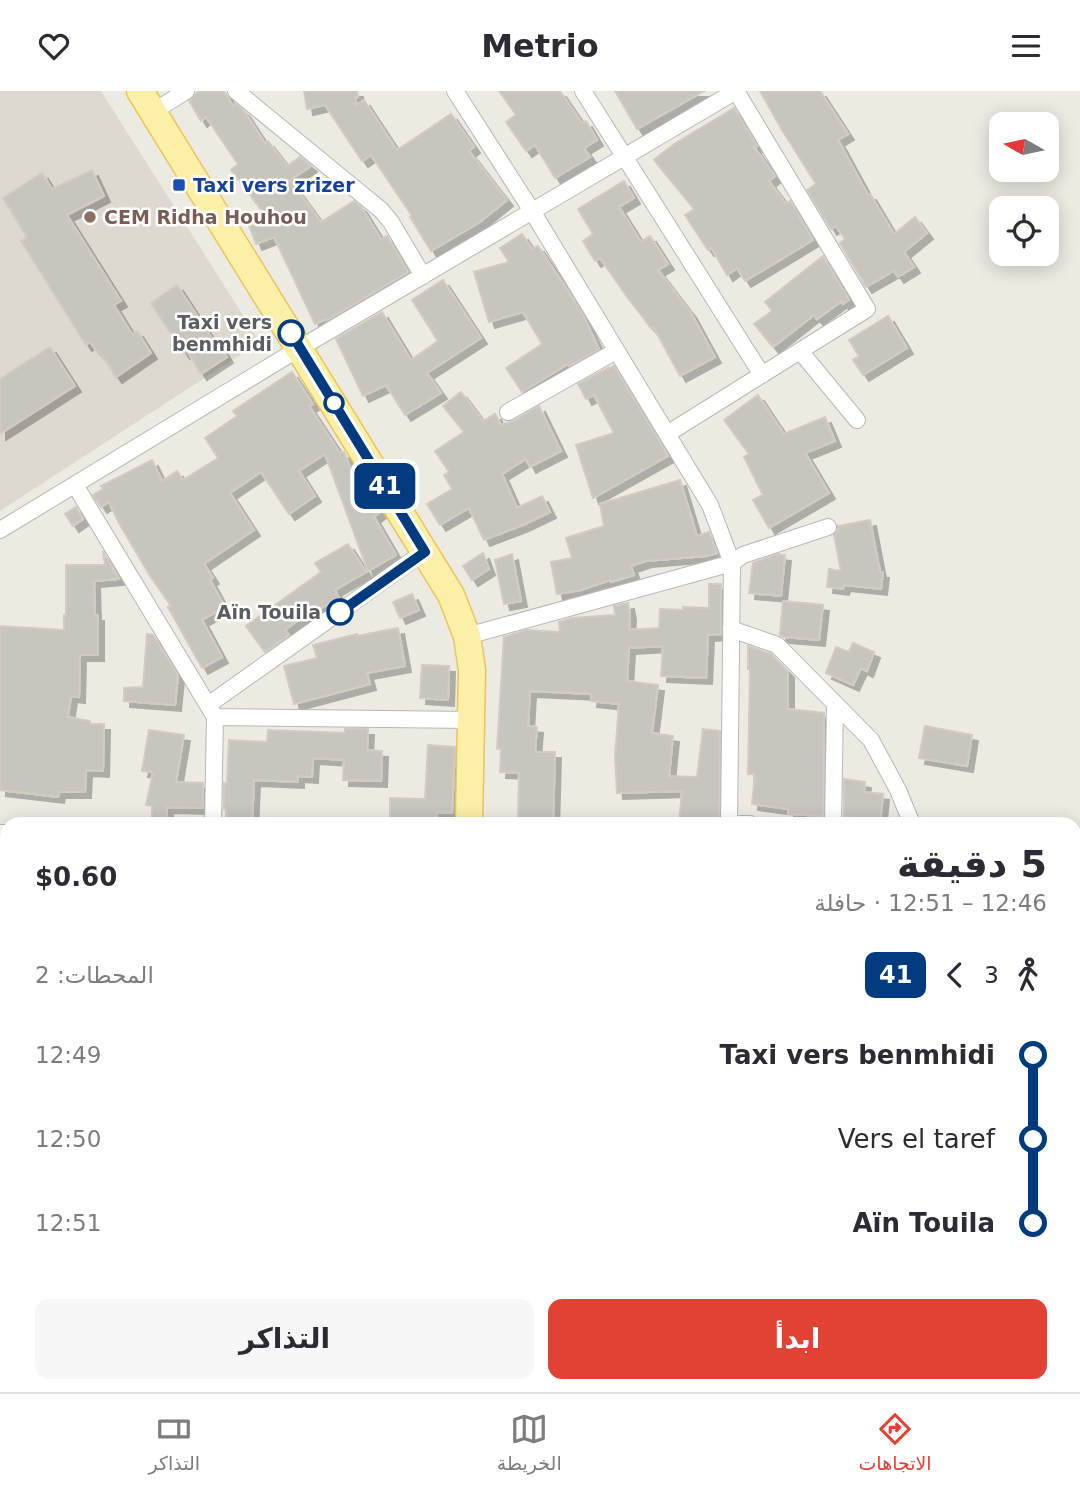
<!DOCTYPE html>
<html lang="ar">
<head>
<meta charset="utf-8">
<style>
  body { margin:0; font-family:"DejaVu Sans","Noto Sans Arabic",sans-serif; background:#f7f7f7; color:#2b2b33; direction:rtl; height:100vh; display:flex; flex-direction:column; font-size:26px; white-space:nowrap }
  * { box-sizing:border-box; margin:0 }
  p { font-size:23px; color:#7c7c81 }
  .icon { flex:none; width:38px; height:38px; fill:none; stroke:currentColor; stroke-width:2; stroke-linecap:round; stroke-linejoin:round }
  .map { position:relative; flex:1; overflow:hidden; direction:ltr }
  .side { position:absolute; left:0px; top:726px; width:1082px; height:576px; display:flex; flex-direction:column; background:#fff; border-radius:21px 21px 0 0; box-shadow:0 4px 18px #0003; direction:rtl }
  .side>* { flex:none }
  .badge { padding:0 14px; border-radius:10px; font-size:24px; line-height:46px }
  .needle { width:46px; rotate:279deg }
  .tools { position:absolute; left:989px; top:21px; display:grid; gap:14px }
  .tools a { display:grid; place-items:center; width:70px; height:70px; border-radius:14px; background:#fff; box-shadow:0 4px 18px #0003; font-size:35px }
  .map>.badge { position:absolute; translate:-50% -50%; box-shadow:0 0 0 4px #fff }
  .legs { display:flex; align-items:center; gap:10px; height:77px; padding:0 35px; font-size:23px }
  .legs p { margin-inline-start:auto }
  .overview { display:flex; align-items:center; justify-content:space-between; height:119px; padding:0 35px }
  h1 { font-size:38px; font-weight:700; line-height:52px }
  .action { display:flex; gap:14px; margin-top:auto; padding:14px 35px }
  .action a { flex:1; height:80px; border-radius:14px; background:#e24233; color:#fff; font-size:28px; font-weight:700; line-height:80px; text-align:center }
  .action a+a { background:#f7f7f7; color:#2b2b33 }
  ul { padding:0 35px; list-style:none }
  li { display:flex; align-items:center; gap:24px; height:84px; font-size:26px }
  li i { display:grid; place-items:center; width:10px; height:100%; margin:0 9px; background:currentColor }
  li i::after { content:''; width:18px; height:18px; margin:-9px; border:5px solid; border-radius:50%; background:#fff }
  li p { margin-inline-start:auto }
  li:first-child i { background:linear-gradient(#0000 50%,currentColor 0) }
  li:last-child i { background:linear-gradient(currentColor 50%,#0000 0) }
  header { display:flex; justify-content:space-between; align-items:center; height:91px; padding:0 35px; background:#fff; font-size:32px; font-weight:700 }
  .menu { display:flex; justify-content:space-around; align-items:center; height:98px; border-top:2px solid #e1e1e2; background:#fff; font-size:19px; color:#7c7c81 }
  .menu a { display:grid; justify-items:center; gap:4px }
  .menu .on { color:#e24233 }
  .map>svg:first-child { display:block }
  .education { fill:#ddd9d0 }
  .building { fill:#c8c5bf; stroke:#d1ccc1; stroke-width:2; filter:url(#shadow) }
  .lines { fill:none; stroke-linecap:round; stroke-linejoin:round }
  .street-casing { stroke:#b5b8bc; stroke-width:18 }
  .secondary-casing { stroke:#b6b9be; stroke-width:25 }
  .primary-casing { stroke:#ebc45c; stroke-width:29 }
  .street { stroke:#fff; stroke-width:16 }
  .secondary { stroke:#fff; stroke-width:23 }
  .primary { stroke:#fcefa8; stroke-width:26 }
  .line-1-casing { stroke:#fff; stroke-width:16 }
  .line-1 { stroke:#003b80; stroke-width:10 }
  .transit-dot { fill:#1a4fb4; stroke:#fff; stroke-width:2.5 }
  .education-dot { fill:#8d6e63; stroke:#fff; stroke-width:2.5 }
  .stop-1-dot { fill:#fff; stroke:#003b80; stroke-width:3.5 }
  .labels { text-anchor:middle; stroke-width:5; stroke-linejoin:round; paint-order:stroke }
  .transit-label { font-size:19px; font-weight:bold; fill:#164399; stroke:#fff; text-anchor:start }
  .education-label { font-size:19px; font-weight:bold; fill:#785e54; stroke:#fff; text-anchor:start }
  .stop-label { font-size:19px; font-weight:bold; fill:#5a5e62; stroke:#fff; text-anchor:end }
</style>
</head>
<body>
<header><svg class="icon" aria-label="menu" viewBox="0 0 24 24"><path d="M4 6h16M4 12h16M4 18h16"/></svg>Metrio<svg class="icon" aria-label="heart" viewBox="0 0 24 24"><path d="M12 20l-8-8c-3-5 5-10 8-4 3-6 11-1 8 4z"/></svg></header>
<div class="map">
<svg width="1080" height="1301" viewBox="0 0 1080 1301">
  <defs>
    <filter id="shadow"><feDropShadow dx="6" dy="6" stdDeviation="0" flood-color="#0004"/></filter>
  </defs>
  <rect width="100%" height="100%" fill="#edeae2"/>
  <!-- education -->
  <path class="education" d="M0,0H101L260,251L0,420Z"/>
  <!-- building -->
  <path class="building" d="M199,0H224L233,15L236,13L244,20L265,52L268,50L287,75L300,66L311,75L290,89L321,131L354,110L361,116L381,148L387,145L408,181L327,229L326,228L315,233L274,146L256,153L246,126L262,120L231,79L238,73L206,26L201,30L189,10Z
    M304,0H357L358,6L355,7L356,14L364,9L397,59L451,23L474,56L469,60L507,109L480,131L431,160L410,126L412,125L371,64L362,70L325,14L307,18Z
    M499,0H560L582,32L586,30L597,49L584,57L590,66L555,87L535,54L526,60L506,31L516,24Z
    M615,0H704L637,38Z
    M760,0H820L848,43L838,49L868,104L870,103L894,143L915,126L927,142L904,161L914,176L898,186L894,180L866,196L840,152L845,148L836,135L831,138L807,99L816,93L782,39Z
    M734,17L757,55L754,56L775,85L769,90L786,113L790,110L813,149L745,190L737,177L727,184L711,156L708,159L685,124L694,118L654,69L674,53Z
    M92,79L104,105L67,124L121,210L114,214L132,243L137,240L151,262L116,286L99,260L97,261L90,251L86,254L21,150L27,146L3,107L42,82L52,98Z
    M624,90L634,107L619,116L641,151L650,145L668,173L658,179L691,222L715,266L680,285L653,235L651,237L625,203L600,167L595,170L583,150L593,143L578,118Z
    M522,143L532,158L538,155L568,200L583,224L599,258L569,275L568,273L522,301L506,277L542,253L523,221L489,231L474,181L509,171L500,157Z
    M823,165L849,209L843,213L842,210L817,228L814,224L773,256L754,233L772,220L765,211Z
    M443,189L481,247L427,282L441,302L405,324L386,294L363,305L336,248L382,221L411,269L438,250L412,209Z
    M177,194L217,255L219,253L227,266L201,283L187,260L184,262L151,212Z
    M888,225L907,257L863,284L853,269L859,265L849,249Z
    M50,256L75,295L0,343V288Z
    M614,275L668,365L593,407L576,354L614,342L594,304L586,308L578,293L608,277V278Z
    M292,281L313,313L309,315L340,362L344,361L355,389L380,421L374,426L396,464L368,480L325,363L299,380L315,405L289,423L261,381L230,402L254,439L204,473L213,487L210,489L225,516L202,529L222,566L202,577L168,516L171,515L150,485L119,432L109,411L101,416L93,404L103,398L101,395L152,369L162,390L177,380L183,389L218,367L205,347L237,325L233,320Z
    M461,301L483,330L495,323L501,334L513,330L539,315L561,360L530,376L526,368L502,383L517,417L542,405L550,421L523,434L484,449L469,417L440,434L427,413L452,398L444,384L449,381L435,360L464,341L443,315Z
    M758,304L784,343L825,326L835,350L805,362L829,402L769,437L753,409L763,404L744,366L749,363L724,329Z
    M680,389L697,445L709,441L717,462L706,465L646,470L631,475L634,484L611,491L610,489L581,499L557,503L551,471L572,467L566,447L604,435L600,413Z
    M76,416L83,428L73,435L65,423Z
    M870,429L880,481H883L881,498L844,494L843,498L827,496L829,478L841,480L834,444L838,439V435Z
    M348,453L366,481L335,499L339,507L310,523L309,521L285,539L289,544L265,561L246,535L321,481L315,472Z
    M103,460L119,488L94,490L95,524H98V564H80L79,606L71,605L68,626L90,630V633H104L103,680L86,679L85,701H59L58,706L0,699V535L64,539V524H66V474H105Z
    M483,462L489,478L472,489L463,475Z
    M512,463L521,510L504,513L495,469Z
    M778,463L785,464L781,505L749,502L753,472Z
    M709,493H721V543L708,544L706,587L661,585L663,555L629,557L627,590L658,594L652,642L673,645L669,685L697,686L703,638L720,640L719,733H679L682,700L617,702L615,666L619,613L591,610L592,603L530,600L528,635L537,636L535,661H555L553,733H518L519,682L500,681L501,658H497L504,546L527,539L560,541L559,531L572,527L615,524L614,515L628,512L630,523L629,539L659,537L660,518L683,519V516L709,517Z
    M412,503L419,519L400,527L393,511Z
    M783,510L823,514L819,549L784,546L780,544Z
    M398,537L405,575L367,582L370,593L294,613L284,575L317,567L313,554L357,543V545Z
    M147,543L153,544L178,584L175,614L124,610V597L143,596Z
    M853,552L874,561L867,580L861,577L853,594L826,582L836,556L849,561Z
    M748,555L771,563L788,581V618L824,622L823,725L788,723V718L752,713L755,683H748L750,578H748Z
    M422,574L449,575L448,609L420,607Z
    M925,635L972,644L967,675L919,667Z
    M345,638H368L367,659L382,660L381,690L343,689L344,669L313,667L312,686L298,685V691L254,689L252,733H226V718H224V692L227,693L229,649L267,651L268,639L345,642Z
    M149,639L184,644L176,691L203,692V717L167,716V729H152V715L146,714L153,681L142,680Z
    M428,654L455,656L452,722L437,721V733H390V707L425,708Z
    M844,688L865,691L864,701L883,703L880,733H861V728L844,726Z"/>
  <g class="lines">
    <!-- street casing -->
    <g class="street-casing">
      <path id="street" d="M236,0L381,119L391,131L423,185
        M455,0L532,120L710,414L732,472L729,733
        M583,0L762,284
        M153,21L186,0
        M800,260L857,329
        M508,321L616,260
        M667,343L867,218L736,0
        M75,394L215,626L213,733
        M0,439L300,257L736,0
        M731,538L777,554L871,649L898,699L912,733
        M467,545L732,472L743,464L828,436
        M208,614L424,461
        M215,626L471,629
        M729,733H750
        M833,733L835,613
        M0,742H7
        M1074,865L1080,863
        M1074,992H1080
        M1074,1183L1080,1188
        M0,1268H7
        M205,1301V1295
        M725,1301V1295"/>
    </g>
    <!-- secondary casing -->
    <g class="secondary-casing">
      <path id="secondary" d="M0,1006L7,1007
        M1074,1130L1080,1132"/>
    </g>
    <!-- primary casing -->
    <g class="primary-casing">
      <path id="primary" d="M140,0L451,504L467,545L472,579L469,733
        M459,1301V1295"/>
    </g>
    <!-- street -->
    <use href="#street" class="street"/>
    <!-- secondary -->
    <use href="#secondary" class="secondary"/>
    <!-- primary -->
    <use href="#primary" class="primary"/>
  </g>
  <g class="lines">
    <!-- line-1 casing -->
    <g class="line-1-casing">
      <path id="line-1" d="M291,242L425,461L340,521"/>
    </g>
    <!-- line-1 -->
    <use href="#line-1" class="line-1"/>
  </g>
  <!-- markers -->
  <rect class="transit-dot" x="172" y="87" width="14" height="14" rx="3.5"/>
  <circle class="education-dot" cx="90" cy="126" r="7"/>
  <g class="stop-1-dot">
    <circle cx="291" cy="242" r="12"/>
    <circle cx="334" cy="312" r="9"/>
    <circle cx="340" cy="521" r="12"/>
  </g>
  <g class="labels">
    <!-- transit labels -->
    <g class="transit-label">
      <text x="193" y="101">Taxi vers zrizer</text>
    </g>
    <!-- education labels -->
    <g class="education-label">
      <text x="104" y="133">CEM Ridha Houhou</text>
    </g>
    <!-- stop labels -->
    <g class="stop-label">
      <text x="272" y="238">Taxi vers<tspan x="272" dy="22">benmhidi</tspan></text>
      <text x="321" y="528">Aïn Touila</text>
    </g>
  </g>
</svg>
<div class="tools">
<a><svg class="needle" viewBox="-14 -14 28 28"><path d="M0-13l5 13h-10z" fill="#e53935"/><path d="M0 13l5-13h-10z" fill="#7c7c81"/></svg></a>
<a><svg class="icon" aria-label="locate" viewBox="0 0 24 24"><circle cx="12" cy="12" r="6"/><path d="M12 2v4M12 18v4M2 12h4M18 12h4"/></svg></a>
</div>
<b class="badge" style="left:385px;top:395px;background:#003b80;color:#fff">41</b>
<section class="side">
<div class="overview"><div><h1>5 دقيقة</h1><p>12:46 – 12:51 · حافلة</p></div><b>$0.60</b></div>
<div class="legs"><svg class="icon" aria-label="walk" viewBox="0 0 24 24"><circle cx="13" cy="4" r="2"/><path d="M13 8l-2 6 4 7M11 14l-3 7M7 12l3-4h3l4 4"/></svg>3<svg class="icon" aria-label="back" viewBox="0 0 24 24"><path d="M15 5l-7 7 7 7"/></svg><b class="badge" style="background:#003b80;color:#fff">41</b><p>المحطات: 2</p></div>
<ul>
<li><i style="color:#003b80"></i><b>Taxi vers benmhidi</b><p>12:49</p></li>
<li><i style="color:#003b80"></i><span>Vers el taref</span><p>12:50</p></li>
<li><i style="color:#003b80"></i><b>Aïn Touila</b><p>12:51</p></li>
</ul>
<div class="action"><a>ابدأ</a><a>التذاكر</a></div>
</section>
</div>
<nav class="menu">
<a class="on"><svg class="icon" aria-label="directions" viewBox="0 0 24 24"><path d="M12 3l9 9-9 9-9-9zM9 14v-3h6M13 9l2 2-2 2"/></svg>الاتجاهات</a>
<a><svg class="icon" aria-label="map" viewBox="0 0 24 24"><path d="M3 6l6-2 6 2 6-2v14l-6 2-6-2-6 2zM9 4v14M15 6v14"/></svg>الخريطة</a>
<a><svg class="icon" aria-label="tickets" viewBox="0 0 24 24"><path d="M3 7h18v10H3zM15 7v10"/></svg>التذاكر</a>
</nav>
</body>
</html>
